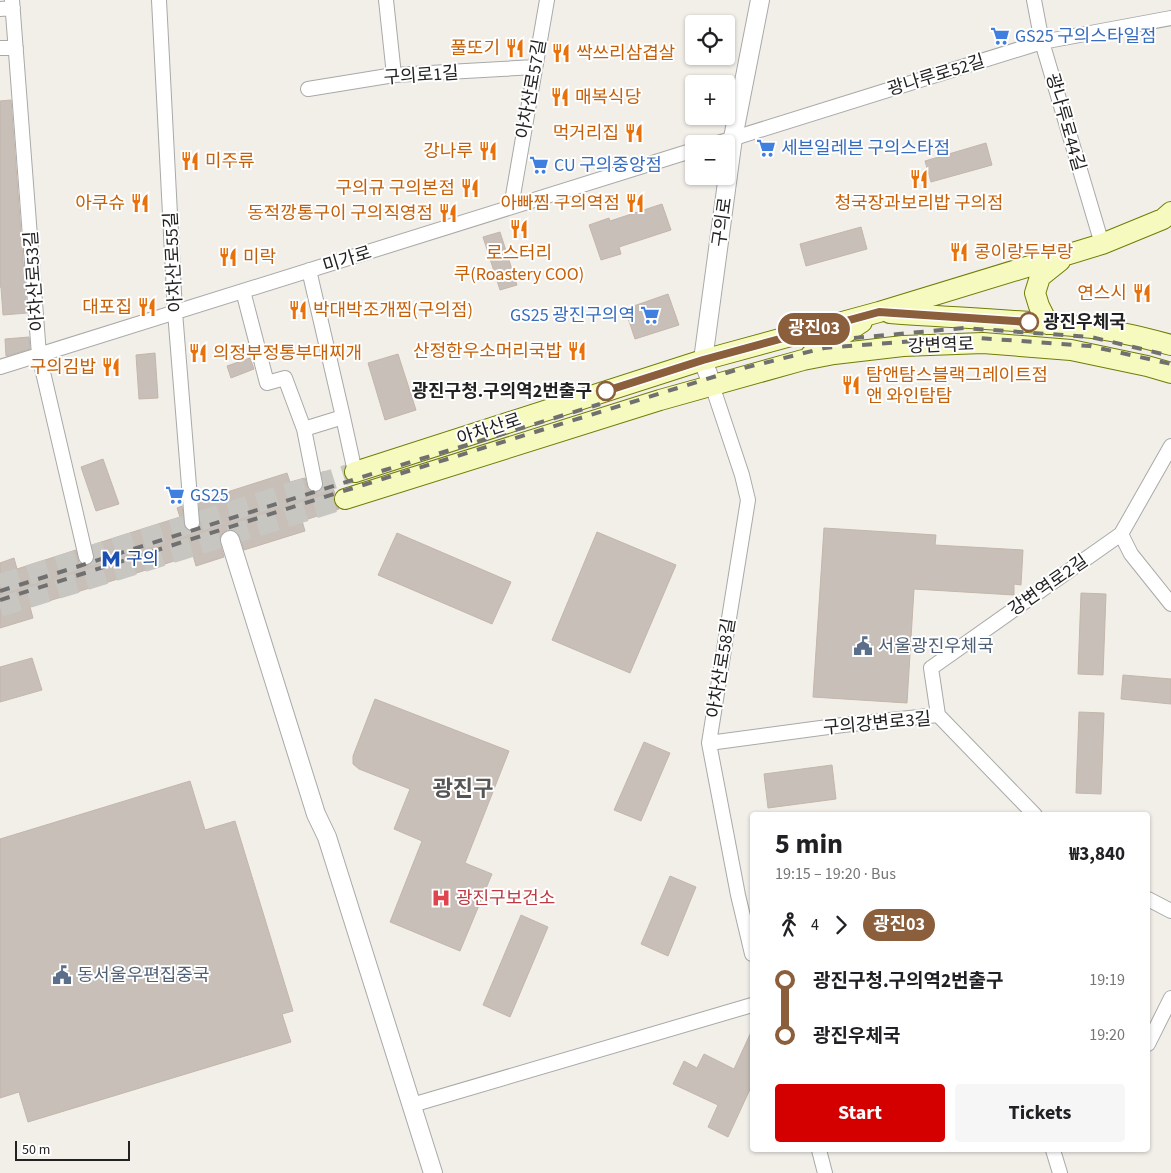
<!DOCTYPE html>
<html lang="en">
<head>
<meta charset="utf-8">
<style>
  body { margin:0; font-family:"Source Sans 3","Noto Sans KR",sans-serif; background:#f6f6f6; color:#202124; height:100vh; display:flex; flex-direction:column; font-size:19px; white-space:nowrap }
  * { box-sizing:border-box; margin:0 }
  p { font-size:16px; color:#757577 }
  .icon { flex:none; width:28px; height:28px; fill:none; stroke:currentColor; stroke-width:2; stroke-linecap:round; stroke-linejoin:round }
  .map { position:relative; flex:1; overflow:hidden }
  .sheet { position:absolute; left:750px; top:812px; width:400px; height:340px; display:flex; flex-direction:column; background:#fff; border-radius:5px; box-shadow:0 1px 4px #0004 }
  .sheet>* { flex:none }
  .badge { padding:0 10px; border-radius:16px; font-size:18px; line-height:32px }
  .controls { position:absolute; left:685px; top:15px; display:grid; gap:10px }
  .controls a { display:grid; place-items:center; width:50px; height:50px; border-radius:5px; background:#fff; box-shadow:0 1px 4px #0004; font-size:25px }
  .scale { position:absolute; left:15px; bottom:12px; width:115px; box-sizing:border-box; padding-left:5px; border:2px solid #222; border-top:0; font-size:14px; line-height:18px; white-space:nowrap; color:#222; -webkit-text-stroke:4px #fff; paint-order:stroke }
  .map>.badge { position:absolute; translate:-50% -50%; box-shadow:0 0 0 2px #fff }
  .legs { display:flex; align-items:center; gap:8px; height:55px; padding:0 25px; font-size:16px }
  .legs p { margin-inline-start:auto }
  .overview { display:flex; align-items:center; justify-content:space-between; height:85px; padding:0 25px }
  h1 { font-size:28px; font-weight:700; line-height:38px }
  .action { display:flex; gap:10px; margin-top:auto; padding:10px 25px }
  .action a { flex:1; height:58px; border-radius:5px; background:#d40000; color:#fff; font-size:20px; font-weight:700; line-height:58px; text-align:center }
  .action a+a { background:#f6f6f6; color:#202124 }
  ul { padding:0 25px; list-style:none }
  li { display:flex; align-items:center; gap:18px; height:55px; font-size:19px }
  li i { display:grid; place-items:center; width:8px; height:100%; margin:0 6px; background:currentColor }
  li i::after { content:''; width:12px; height:12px; margin:-6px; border:4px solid; border-radius:50%; background:#fff }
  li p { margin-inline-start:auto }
  li:first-child i { background:linear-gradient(#0000 50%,currentColor 0) }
  li:last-child i { background:linear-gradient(currentColor 50%,#0000 0) }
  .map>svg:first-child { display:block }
  .building { fill:#c7bfb8; stroke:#c4b6ab }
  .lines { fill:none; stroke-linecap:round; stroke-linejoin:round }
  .secondary-tunnel { stroke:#c8c6c1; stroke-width:20; stroke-dasharray:20 10; stroke-linecap:butt }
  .minor-casing { stroke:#a9a9a9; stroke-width:16 }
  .tertiary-casing { stroke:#a9a9a9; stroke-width:20 }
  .secondary-casing { stroke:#707d05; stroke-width:22 }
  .minor { stroke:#fff; stroke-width:14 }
  .tertiary { stroke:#fff; stroke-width:18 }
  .secondary { stroke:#f7fabf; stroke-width:20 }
  .rail { stroke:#707070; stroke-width:4; stroke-dasharray:10 10; stroke-linecap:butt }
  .line-1-casing { stroke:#fff; stroke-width:11 }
  .line-1 { stroke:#8b5e3c; stroke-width:8 }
  .stop-1-dot { fill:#fff; stroke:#8b5e3c; stroke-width:2.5 }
  .labels { text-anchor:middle; stroke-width:4; stroke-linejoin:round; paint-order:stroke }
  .shop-label { font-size:18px; fill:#366cbe; stroke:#fff; text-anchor:start }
  .food-label { font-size:18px; fill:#c56008; stroke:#fff; text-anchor:end }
  .street-label { font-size:18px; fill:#222; stroke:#fff }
  .stop-label { font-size:18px; font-weight:bold; fill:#222; stroke:#fff; text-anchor:start }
  .transit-label { font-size:18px; fill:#164399; stroke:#fff; text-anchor:start }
  .service-label { font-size:18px; fill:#4e5e75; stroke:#fff; text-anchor:start }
  .health-label { font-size:18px; fill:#be3a42; stroke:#fff; text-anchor:start }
  .district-label { font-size:22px; font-weight:bold; fill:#555; stroke:#fff }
</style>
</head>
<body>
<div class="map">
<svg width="1171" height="1173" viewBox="0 0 1171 1173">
  <rect width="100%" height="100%" fill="#f2efe9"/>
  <!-- building -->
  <path class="building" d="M11,100L27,313L3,315L1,287H0V101Z
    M986,143L992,165L931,182L925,161Z
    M662,204L671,230L619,247L621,254L601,260L589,225L609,218L610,221Z
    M861,227L867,249L806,266L800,244Z
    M500,232L517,285L500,290L483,237Z
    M668,294L679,325L635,339L625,309Z
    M29,337L30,349L6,356L5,339Z
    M155,353L158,398L139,399L136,355Z
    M398,354L416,410L385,420L368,363Z
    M250,358L254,369L231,378L227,366Z
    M103,459L119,504L96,511L81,467Z
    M328,471L335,494L333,497L334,502L337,507L339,509L302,521L305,531L244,550L240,537L238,533L233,530H227L223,532L220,538V543L224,557L196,566L193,555L30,607L33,618L0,628V563L14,558L17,569L76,550L79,563L83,565H88L92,563L94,559L92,545L180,517L177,508L182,506L185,528L188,531L193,532L197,530L200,526L199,501L287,473L290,482L305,478L308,489L313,492H317L321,490L323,486L322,472Z
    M824,528L936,535L935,545L1023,550L1021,585L1014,584V595L914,589L907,703L813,697Z
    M597,532L676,565L630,673L552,640Z
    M397,533L511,582L492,624L378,575Z
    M1081,593L1106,594L1103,675L1078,674Z
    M32,658L42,690L0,702V667Z
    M1123,675L1171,679V704L1121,699Z
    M375,699L509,751L465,863L492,874L460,951L390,922L422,841L394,829L410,789L359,769L353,764V756Z
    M1079,712L1104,713L1101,794L1076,793Z
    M644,742L670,753L641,821L614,810Z
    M832,765L836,799L768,808L764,774Z
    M190,781L205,830L235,821L293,1011L282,1014L291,1042L28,1122L19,1092L0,1098V839Z
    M670,876L696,887L668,956L641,944Z
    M521,915L548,927L510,1017L483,1005Z
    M752,1030V1085L728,1137L708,1127L718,1105L673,1084L684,1061L697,1068L704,1054L734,1069Z"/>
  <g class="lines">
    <!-- secondary-tunnel -->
    <path class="secondary-tunnel" d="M0,584L355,472
      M0,607L345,499"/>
    <!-- minor casing -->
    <g class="minor-casing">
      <path id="minor" d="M12,0L39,355L86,557
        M159,0L175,312L192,523
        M386,0L394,75
        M1034,0L1042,42L1102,244
        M0,9L13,8
        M0,48H16
        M308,89L394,75L535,67
        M715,144L1042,42L1171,18
        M511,207L547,0
        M309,270L343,417L355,472
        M243,291L267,383L285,378L304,429L315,484
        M0,367L694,150
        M712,385L742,475L748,500L709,743L738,895L752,954
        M304,429L343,417
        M1121,534L1131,554L1171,604
        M938,715L931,668L1121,534L1171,446
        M709,743L843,725L938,715L1035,815
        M1148,899L1171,911
        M1148,1044L1171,998
        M412,1105L752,1005
        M819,1150L825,1173
        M1053,1150L1060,1173"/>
    </g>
    <!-- tertiary casing -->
    <g class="tertiary-casing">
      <path id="tertiary" d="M712,385L703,360L733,138L760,0
        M230,540L316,814L327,837L433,1173"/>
    </g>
    <!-- secondary casing -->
    <g class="secondary-casing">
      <path id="secondary" d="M890,313C958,318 1025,320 1093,328C1119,331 1145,338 1171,345
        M1048,324L1039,306L1035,293L1040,277L1060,261
        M811,355L862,322
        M355,472L703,360L879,312L1102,244L1163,219L1171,212
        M345,499L660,400L803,360L834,354L903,346L983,343L1071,350L1147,366L1171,373"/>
    </g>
    <!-- minor -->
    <use href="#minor" class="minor"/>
    <!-- tertiary -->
    <use href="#tertiary" class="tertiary"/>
    <!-- secondary -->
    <use href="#secondary" class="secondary"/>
    <!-- rail -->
    <path class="rail" d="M854,338L964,328L1091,337L1171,356
      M0,591L362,477L600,404
      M0,600L321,498L736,370L824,348L965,337L1090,346L1171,364"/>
  </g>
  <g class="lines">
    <!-- line-1 casing -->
    <g class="line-1-casing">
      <path id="line-1" d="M606,391L703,360L879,312L1029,322"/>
    </g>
    <!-- line-1 -->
    <use href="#line-1" class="line-1"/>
  </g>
  <!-- icons -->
  <defs>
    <g id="supermarket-bare" transform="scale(1.5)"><path d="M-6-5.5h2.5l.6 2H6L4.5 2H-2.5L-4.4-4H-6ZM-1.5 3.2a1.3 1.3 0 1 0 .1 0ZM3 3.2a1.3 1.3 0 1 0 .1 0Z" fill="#3f7fe0" stroke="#fff" stroke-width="2.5" paint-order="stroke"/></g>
    <g id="restaurant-bare" transform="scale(1.5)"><path d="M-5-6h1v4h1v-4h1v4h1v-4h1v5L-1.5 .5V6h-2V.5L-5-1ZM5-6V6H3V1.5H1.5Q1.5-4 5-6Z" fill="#e8710a" stroke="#fff" stroke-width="2.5" paint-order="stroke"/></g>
    <g id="metro-bare" transform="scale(1.5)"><path d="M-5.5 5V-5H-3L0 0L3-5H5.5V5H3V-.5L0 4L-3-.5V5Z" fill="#1a4fb4" stroke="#fff" stroke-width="2.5" paint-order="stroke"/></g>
    <g id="civic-bare" transform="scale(1.5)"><path d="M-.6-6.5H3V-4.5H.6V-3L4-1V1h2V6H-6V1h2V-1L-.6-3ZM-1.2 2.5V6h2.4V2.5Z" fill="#5c6f8a" stroke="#fff" stroke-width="2.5" paint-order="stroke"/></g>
    <g id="hospital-bare" transform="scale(1.5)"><path d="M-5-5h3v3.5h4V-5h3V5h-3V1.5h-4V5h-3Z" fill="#e0444e" stroke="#fff" stroke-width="2.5" paint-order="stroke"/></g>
  </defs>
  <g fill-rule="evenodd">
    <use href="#supermarket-bare" x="1000" y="36"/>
    <use href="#restaurant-bare" x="515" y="48"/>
    <use href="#restaurant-bare" x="561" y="53"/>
    <use href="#restaurant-bare" x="560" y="97"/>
    <use href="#restaurant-bare" x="634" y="133"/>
    <use href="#supermarket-bare" x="766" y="148"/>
    <use href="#restaurant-bare" x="488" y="151"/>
    <use href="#restaurant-bare" x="190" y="161"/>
    <use href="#supermarket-bare" x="539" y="165"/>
    <use href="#restaurant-bare" x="919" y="179"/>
    <use href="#restaurant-bare" x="470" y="188"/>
    <use href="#restaurant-bare" x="140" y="203"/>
    <use href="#restaurant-bare" x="635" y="203"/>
    <use href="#restaurant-bare" x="448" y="213"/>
    <use href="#restaurant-bare" x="519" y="229"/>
    <use href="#restaurant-bare" x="959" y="252"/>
    <use href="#restaurant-bare" x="228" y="257"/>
    <use href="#restaurant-bare" x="1142" y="293"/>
    <use href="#restaurant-bare" x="147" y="307"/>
    <use href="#restaurant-bare" x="298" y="310"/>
    <use href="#supermarket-bare" x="650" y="315"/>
    <use href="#restaurant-bare" x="577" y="351"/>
    <use href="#restaurant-bare" x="198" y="353"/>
    <use href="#restaurant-bare" x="111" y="367"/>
    <use href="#restaurant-bare" x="851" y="385"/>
    <use href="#supermarket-bare" x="175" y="495"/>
    <use href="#metro-bare" x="111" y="559"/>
    <use href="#civic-bare" x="863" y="646"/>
    <use href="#hospital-bare" x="441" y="898"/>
    <use href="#civic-bare" x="62" y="975"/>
  </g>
  <!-- markers -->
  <g class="stop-1-dot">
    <circle cx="1029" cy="322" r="9"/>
    <circle cx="606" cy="391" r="9"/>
  </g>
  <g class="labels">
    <!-- shop labels -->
    <g class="shop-label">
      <text x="1015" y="42">GS25 구의스타일점</text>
      <text x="781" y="154">세븐일레븐 구의스타점</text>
      <text x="554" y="171">CU 구의중앙점</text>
      <text x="635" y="321" text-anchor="end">GS25 광진구의역</text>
      <text x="190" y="501">GS25</text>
    </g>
    <!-- food labels -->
    <g class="food-label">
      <text x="500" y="54">풀또기</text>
      <text x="576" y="59" text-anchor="start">싹쓰리삼겹살</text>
      <text x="575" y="103" text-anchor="start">매복식당</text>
      <text x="619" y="139">먹거리집</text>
      <text x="473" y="157">강나루</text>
      <text x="205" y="167" text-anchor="start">미주류</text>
      <text x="455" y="194">구의규 구의본점</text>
      <text x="125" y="209">아쿠슈</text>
      <text x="620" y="209">아빠찜 구의역점</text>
      <text x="919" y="209" text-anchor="middle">청국장과보리밥 구의점</text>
      <text x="433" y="219">동적깡통구이 구의직영점</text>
      <text x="974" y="258" text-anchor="start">콩이랑두부랑</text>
      <text x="519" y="259" text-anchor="middle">로스터리<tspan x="519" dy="21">쿠(Roastery COO)</tspan></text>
      <text x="243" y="263" text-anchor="start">미락</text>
      <text x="1127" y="299">연스시</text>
      <text x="132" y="313">대포집</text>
      <text x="313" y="316" text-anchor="start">박대박조개찜(구의점)</text>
      <text x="562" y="357">산정한우소머리국밥</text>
      <text x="213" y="359" text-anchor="start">의정부정통부대찌개</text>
      <text x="96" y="373">구의김밥</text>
      <text x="866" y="381" text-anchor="start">탐앤탐스블랙그레이트점<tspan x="866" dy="21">앤 와인탐탐</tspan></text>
    </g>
    <!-- street labels -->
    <g class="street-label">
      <text transform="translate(421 75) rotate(-4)" y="6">구의로1길</text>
      <text transform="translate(936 75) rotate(-17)" y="6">광나루로52길</text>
      <text transform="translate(531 89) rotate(-80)" y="6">아차산로57길</text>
      <text transform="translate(1066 122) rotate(74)" y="6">광나루로44길</text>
      <text transform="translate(722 222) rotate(-82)" y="6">구의로</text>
      <text transform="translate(347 259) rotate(-17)" y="6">미가로</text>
      <text transform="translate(173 262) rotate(-93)" y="6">아차산로55길</text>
      <text transform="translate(34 281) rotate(-94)" y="6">아차산로53길</text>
      <text transform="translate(941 345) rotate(-2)" y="6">강변역로</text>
      <text transform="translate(489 429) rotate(-18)" y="6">아차산로</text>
      <text transform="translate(1048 585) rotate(-35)" y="6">강변역로2길</text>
      <text transform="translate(721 668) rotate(-81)" y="6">아차산로58길</text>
      <text transform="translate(877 723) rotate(-5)" y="6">구의강변로3길</text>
    </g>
    <!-- stop labels -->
    <g class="stop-label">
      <text x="1043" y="328">광진우체국</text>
      <text x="592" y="397" text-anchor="end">광진구청.구의역2번출구</text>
    </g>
    <!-- transit labels -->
    <g class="transit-label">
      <text x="126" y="565">구의</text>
    </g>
    <!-- service labels -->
    <g class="service-label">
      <text x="878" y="652">서울광진우체국</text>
      <text x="77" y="981">동서울우편집중국</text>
    </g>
    <!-- health labels -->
    <g class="health-label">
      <text x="456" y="904">광진구보건소</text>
    </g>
    <!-- district labels -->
    <g class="district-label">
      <text x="463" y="796">광진구</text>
    </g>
  </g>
</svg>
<div class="controls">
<a><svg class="icon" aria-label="locate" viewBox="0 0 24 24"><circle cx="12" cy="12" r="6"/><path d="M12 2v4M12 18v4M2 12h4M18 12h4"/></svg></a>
<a>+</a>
<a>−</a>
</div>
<div class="scale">50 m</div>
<b class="badge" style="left:814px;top:329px;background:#8b5e3c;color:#fff">광진03</b>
<section class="sheet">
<div class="overview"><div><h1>5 min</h1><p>19:15 – 19:20 · Bus</p></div><b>₩3,840</b></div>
<div class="legs"><svg class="icon" aria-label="walk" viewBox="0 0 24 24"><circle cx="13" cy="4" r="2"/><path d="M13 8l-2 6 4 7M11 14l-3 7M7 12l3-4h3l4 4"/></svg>4<svg class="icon" aria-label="forward" viewBox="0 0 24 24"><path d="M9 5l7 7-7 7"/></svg><b class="badge" style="background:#8b5e3c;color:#fff">광진03</b></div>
<ul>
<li><i style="color:#8b5e3c"></i><b>광진구청.구의역2번출구</b><p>19:19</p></li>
<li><i style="color:#8b5e3c"></i><b>광진우체국</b><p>19:20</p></li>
</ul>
<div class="action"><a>Start</a><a>Tickets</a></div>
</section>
</div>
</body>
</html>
